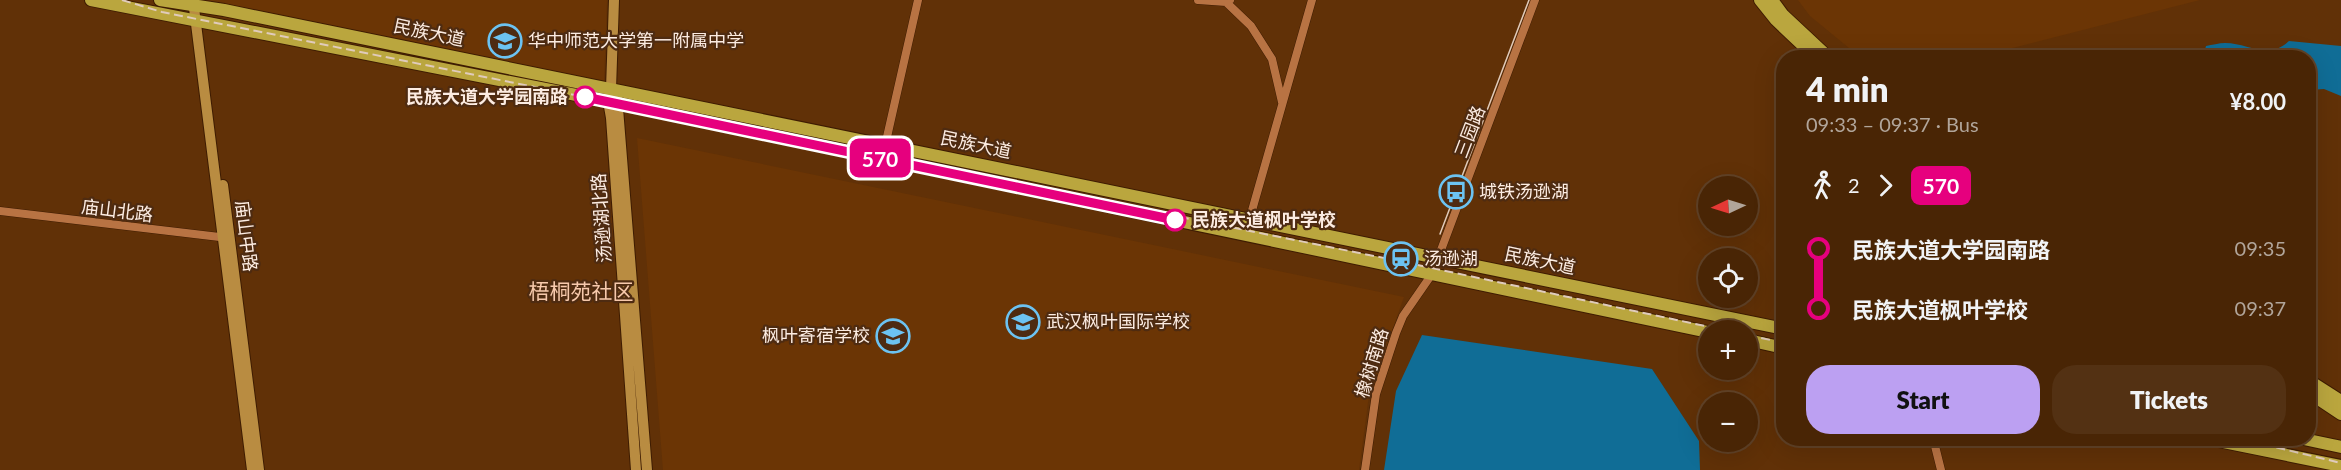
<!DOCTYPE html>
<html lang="en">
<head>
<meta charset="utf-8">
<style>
  body { margin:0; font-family:Lato,"Noto Sans SC",sans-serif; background:#533113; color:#f1f3f6; height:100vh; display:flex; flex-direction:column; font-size:22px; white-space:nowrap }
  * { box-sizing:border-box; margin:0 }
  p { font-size:20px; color:#b1a59a }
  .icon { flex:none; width:33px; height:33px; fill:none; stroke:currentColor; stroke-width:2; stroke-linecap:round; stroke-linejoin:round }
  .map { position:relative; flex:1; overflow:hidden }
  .panel { position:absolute; left:1776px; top:50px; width:540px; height:396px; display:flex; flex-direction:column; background:#492505; border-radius:24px; box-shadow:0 6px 24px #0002,0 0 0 2px #614227 }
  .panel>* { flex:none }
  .badge { padding:0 12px; border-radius:9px; font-size:21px; line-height:39px }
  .needle { width:39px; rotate:266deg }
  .fabs { position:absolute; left:1698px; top:176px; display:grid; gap:12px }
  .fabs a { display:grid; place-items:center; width:60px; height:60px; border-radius:50%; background:#492505; box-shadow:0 6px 24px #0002,0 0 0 2px #614227; font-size:30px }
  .map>.badge { position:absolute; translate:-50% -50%; box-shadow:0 0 0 3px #fff }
  .legs { display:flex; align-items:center; gap:9px; height:66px; padding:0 30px; font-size:20px }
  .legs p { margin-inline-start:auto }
  .summary { display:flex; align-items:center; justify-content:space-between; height:102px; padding:0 30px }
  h1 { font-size:33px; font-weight:800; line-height:45px }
  .button { display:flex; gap:12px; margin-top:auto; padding:12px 30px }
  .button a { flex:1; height:69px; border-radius:24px; background:#bca0f2; color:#111; font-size:24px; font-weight:800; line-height:69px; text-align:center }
  .button a+a { background:#533113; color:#f1f3f6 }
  ul { padding:0 30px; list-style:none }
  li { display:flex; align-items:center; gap:21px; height:60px; font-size:22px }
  li i { display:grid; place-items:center; width:9px; height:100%; margin:0 8px; background:currentColor }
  li i::after { content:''; width:15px; height:15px; margin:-8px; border:4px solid; border-radius:50%; background:#492505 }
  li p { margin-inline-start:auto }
  li:first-child i { background:linear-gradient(#0000 50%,currentColor 0) }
  li:last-child i { background:linear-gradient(currentColor 50%,#0000 0) }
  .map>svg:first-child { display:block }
  .built { fill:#6b3505 }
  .water { fill:#106d96 }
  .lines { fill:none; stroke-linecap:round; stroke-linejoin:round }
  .street-casing { stroke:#3e1c02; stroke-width:9 }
  .secondary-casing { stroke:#3e1c02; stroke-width:12 }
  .primary-casing { stroke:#3e1c02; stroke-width:14 }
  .street { stroke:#b87343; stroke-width:8 }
  .secondary { stroke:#b98c41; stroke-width:10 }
  .primary { stroke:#baa63e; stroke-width:12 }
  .tram { stroke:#e0cbbb; stroke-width:1.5 }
  .rail { stroke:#e0cbbb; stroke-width:2; stroke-dasharray:9 4.5; stroke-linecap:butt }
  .line-1-casing { stroke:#fff; stroke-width:14 }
  .line-1 { stroke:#e6007e; stroke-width:9 }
  .stop-1-dot { fill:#fff; stroke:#e6007e; stroke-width:3 }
  .labels { text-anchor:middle; stroke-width:4.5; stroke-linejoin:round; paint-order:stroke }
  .street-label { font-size:18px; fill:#fcece2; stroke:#4e2b11 }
  .poi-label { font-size:18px; fill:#fcece2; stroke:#4e2b11; text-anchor:start }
  .stop-label { font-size:18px; font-weight:bold; fill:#fcece2; stroke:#4e2b11; text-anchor:end }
  .quarter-label { font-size:21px; fill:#f7c9ac; stroke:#4e2b11 }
</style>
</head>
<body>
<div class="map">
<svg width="2341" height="470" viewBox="0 0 2341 470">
  <rect width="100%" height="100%" fill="#613107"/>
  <!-- built -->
  <path class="built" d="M206,0H607L604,82Z
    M1798,0H2200L1977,57H1860L1810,16Z
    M637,138L1404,297L1369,395L1359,470H663Z"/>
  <!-- water -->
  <path class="water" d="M2289,41L2341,46V96L2324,89L2309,90L2308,57H2203L2206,46C2212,45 2219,43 2225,43C2249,43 2267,61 2289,41Z
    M1422,335L1652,369L1699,441L1700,470H1384L1396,391Z"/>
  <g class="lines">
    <!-- street casing -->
    <g class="street-casing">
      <path id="street" d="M1198,0L1226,2
        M1230,0L1226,2L1251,26L1272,59L1282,102
        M882,159L918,0
        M0,211L228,238
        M1245,235L1312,0
        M1933,438L1941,470
        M1365,470L1376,394L1396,333L1403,316L1432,274L1535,0"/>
    </g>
    <!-- secondary casing -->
    <g class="secondary-casing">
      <path id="secondary" d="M193,0L252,470
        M614,0L611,89L608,101L611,118L636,470
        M617,96L647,470
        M223,185L259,470"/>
    </g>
    <!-- primary casing -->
    <g class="primary-casing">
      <path id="primary" d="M91,0L617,103L1708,332
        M160,0L224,10L1784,329
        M1760,0L1776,20L1815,57
        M1772,0L1783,15L1828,57
        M1748,340L1784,348
        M2308,380L2341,401
        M2308,392L2341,414
        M2204,438L2341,466
        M2299,438L2341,447"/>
    </g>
    <!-- street -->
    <use href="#street" class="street"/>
    <!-- secondary -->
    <use href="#secondary" class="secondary"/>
    <!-- primary -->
    <use href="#primary" class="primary"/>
    <!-- tram -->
    <path class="tram" d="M1440,234L1529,0"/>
    <!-- rail -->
    <path class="rail" d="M122,0L162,12L1394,260L1724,330
      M1717,325L1743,330
      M1748,335L1784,343
      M2237,438L2341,463"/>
  </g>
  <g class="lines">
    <!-- line-1 casing -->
    <g class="line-1-casing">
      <path id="line-1" d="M585,97L1175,220"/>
    </g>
    <!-- line-1 -->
    <use href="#line-1" class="line-1"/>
  </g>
  <!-- icons -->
  <defs>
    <g id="school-ring" transform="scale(1.725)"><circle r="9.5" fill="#4e2b11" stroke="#6cc3f2" stroke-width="1.5"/><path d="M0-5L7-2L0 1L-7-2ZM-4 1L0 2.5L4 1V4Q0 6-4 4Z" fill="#6cc3f2"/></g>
    <g id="bus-ring" transform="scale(1.725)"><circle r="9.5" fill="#4e2b11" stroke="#6cc3f2" stroke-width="1.5"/><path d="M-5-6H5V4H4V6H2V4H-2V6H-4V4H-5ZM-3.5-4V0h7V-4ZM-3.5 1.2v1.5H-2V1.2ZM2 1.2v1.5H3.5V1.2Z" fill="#6cc3f2"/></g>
    <g id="station-ring" transform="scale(1.725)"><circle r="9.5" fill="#4e2b11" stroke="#6cc3f2" stroke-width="1.5"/><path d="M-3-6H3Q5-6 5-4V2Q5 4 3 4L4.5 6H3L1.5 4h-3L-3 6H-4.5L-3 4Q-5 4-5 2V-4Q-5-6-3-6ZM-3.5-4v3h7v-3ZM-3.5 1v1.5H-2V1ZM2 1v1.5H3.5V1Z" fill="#6cc3f2"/></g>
  </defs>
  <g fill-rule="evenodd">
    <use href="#school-ring" x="505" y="41"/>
    <use href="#bus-ring" x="1456" y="192"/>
    <use href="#station-ring" x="1401" y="259"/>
    <use href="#school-ring" x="1023" y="322"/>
    <use href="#school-ring" x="893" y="336"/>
  </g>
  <!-- markers -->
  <g class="stop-1-dot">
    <circle cx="585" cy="97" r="10"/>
    <circle cx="1175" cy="220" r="10"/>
  </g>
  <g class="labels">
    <!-- street labels -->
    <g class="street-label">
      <text transform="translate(429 33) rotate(12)" y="6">民族大道</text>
      <text transform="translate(1470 132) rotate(-69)" y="6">三园路</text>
      <text transform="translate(976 145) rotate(12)" y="6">民族大道</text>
      <text transform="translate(117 211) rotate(7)" y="6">庙山北路</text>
      <text transform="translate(602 218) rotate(-94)" y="6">汤逊湖北路</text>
      <text transform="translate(246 236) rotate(83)" y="6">庙山中路</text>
      <text transform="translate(1540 261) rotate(12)" y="6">民族大道</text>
      <text transform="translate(1372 363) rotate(-73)" y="6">橡树南路</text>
    </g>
    <!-- poi labels -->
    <g class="poi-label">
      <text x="528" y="47">华中师范大学第一附属中学</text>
      <text x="1479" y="198">城铁汤逊湖</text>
      <text x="1424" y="265">汤逊湖</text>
      <text x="1046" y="328">武汉枫叶国际学校</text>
      <text x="870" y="342" text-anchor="end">枫叶寄宿学校</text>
    </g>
    <!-- stop labels -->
    <g class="stop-label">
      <text x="568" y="103">民族大道大学园南路</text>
      <text x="1192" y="226" text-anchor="start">民族大道枫叶学校</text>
    </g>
    <!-- quarter labels -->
    <g class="quarter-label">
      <text x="581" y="299">梧桐苑社区</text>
    </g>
  </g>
</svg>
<div class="fabs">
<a><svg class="needle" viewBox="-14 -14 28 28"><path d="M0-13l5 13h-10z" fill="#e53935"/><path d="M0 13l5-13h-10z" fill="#b1a59a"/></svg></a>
<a><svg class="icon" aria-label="locate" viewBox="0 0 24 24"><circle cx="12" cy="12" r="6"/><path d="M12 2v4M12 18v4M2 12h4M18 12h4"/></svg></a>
<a>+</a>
<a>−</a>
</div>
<b class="badge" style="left:880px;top:158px;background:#e6007e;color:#fff">570</b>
<section class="panel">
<div class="summary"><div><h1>4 min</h1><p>09:33 – 09:37 · Bus</p></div><b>¥8.00</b></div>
<div class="legs"><svg class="icon" aria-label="walk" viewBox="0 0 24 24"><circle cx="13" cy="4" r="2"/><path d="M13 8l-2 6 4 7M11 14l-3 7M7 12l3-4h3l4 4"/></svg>2<svg class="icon" aria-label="forward" viewBox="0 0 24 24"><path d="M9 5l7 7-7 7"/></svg><b class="badge" style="background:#e6007e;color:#fff">570</b></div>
<ul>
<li><i style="color:#e6007e"></i><b>民族大道大学园南路</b><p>09:35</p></li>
<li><i style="color:#e6007e"></i><b>民族大道枫叶学校</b><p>09:37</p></li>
</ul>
<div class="button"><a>Start</a><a>Tickets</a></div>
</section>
</div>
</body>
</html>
